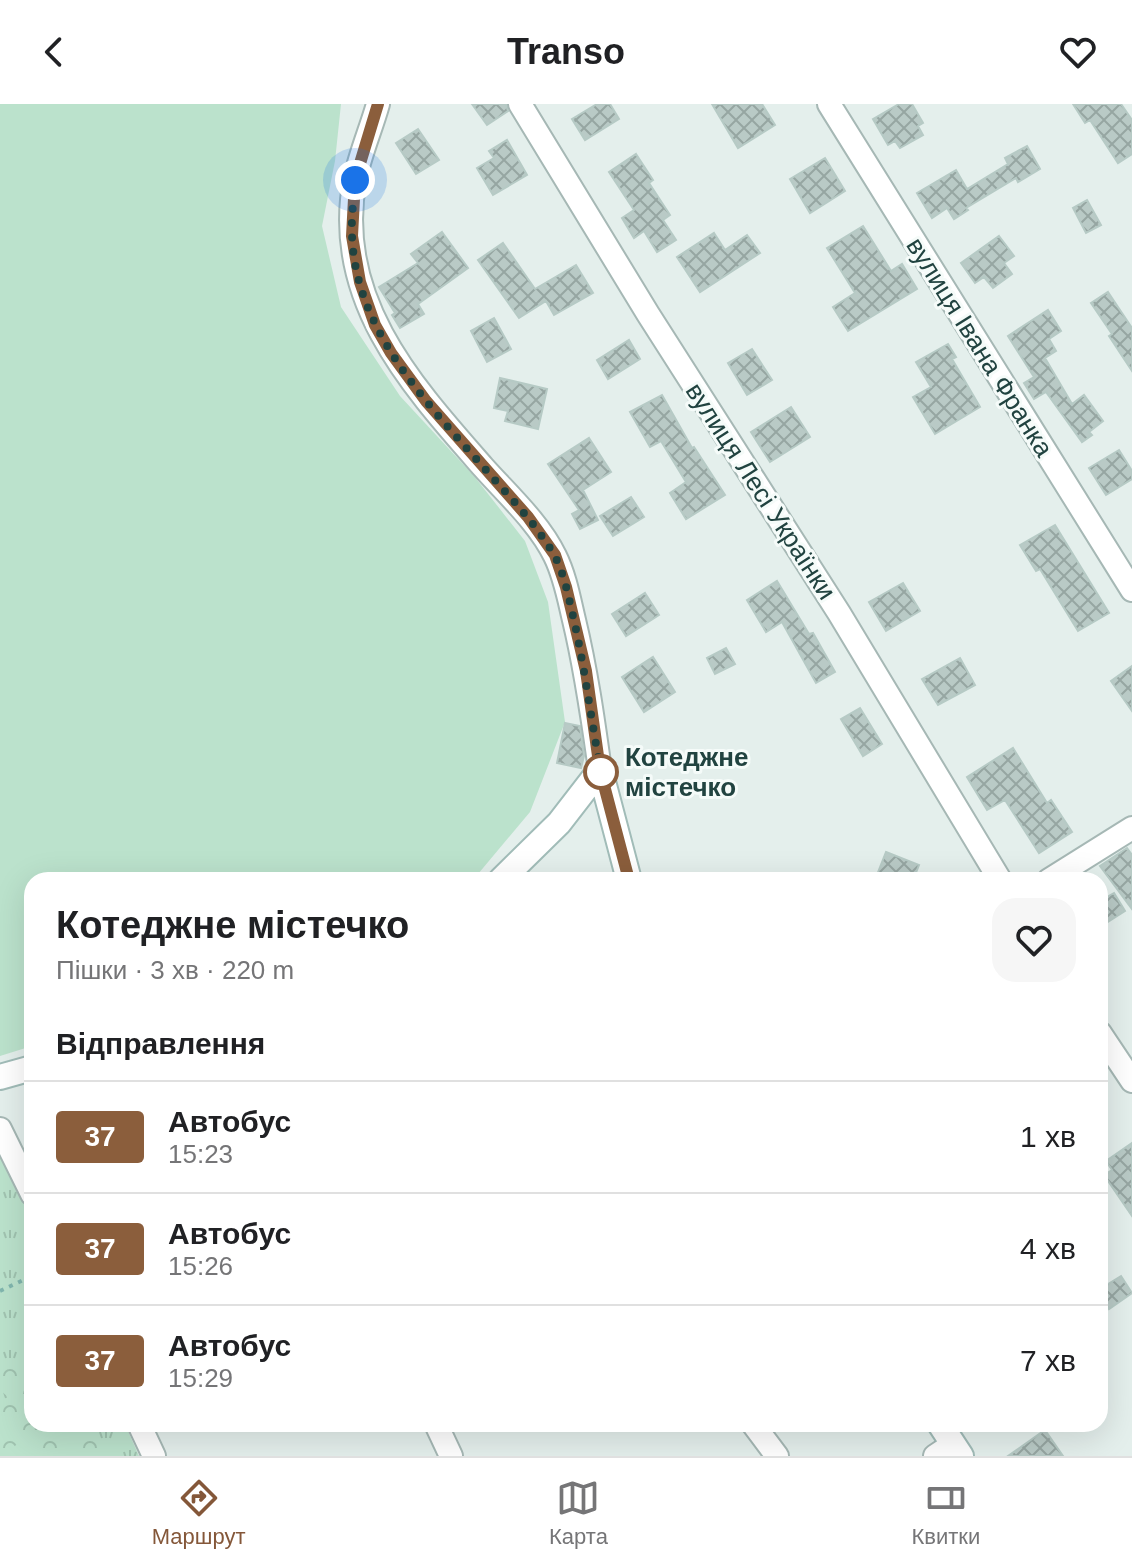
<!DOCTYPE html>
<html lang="uk">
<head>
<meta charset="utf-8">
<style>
  body { margin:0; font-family:Arial,sans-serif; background:#f6f6f6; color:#202124; height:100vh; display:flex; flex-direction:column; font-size:30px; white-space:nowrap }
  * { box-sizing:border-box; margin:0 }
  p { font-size:26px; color:#757577 }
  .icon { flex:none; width:44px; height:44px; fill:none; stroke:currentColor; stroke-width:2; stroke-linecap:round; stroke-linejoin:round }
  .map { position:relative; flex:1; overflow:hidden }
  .details { position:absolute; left:24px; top:768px; width:1084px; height:560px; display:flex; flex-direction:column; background:#fff; border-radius:24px; box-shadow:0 8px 32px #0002 }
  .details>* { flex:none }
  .badge { padding:0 16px; border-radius:6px; font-size:28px; line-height:52px }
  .you { position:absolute; width:40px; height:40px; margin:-20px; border:6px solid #fff; border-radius:50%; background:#1a73e8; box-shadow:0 0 0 12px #1a73e833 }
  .map>.badge { position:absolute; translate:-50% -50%; box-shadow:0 0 0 4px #fff }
  h2 { padding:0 32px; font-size:30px; line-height:72px }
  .round { display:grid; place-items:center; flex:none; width:84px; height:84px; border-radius:24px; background:#f6f6f6 }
  .summary { display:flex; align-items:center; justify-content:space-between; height:136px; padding:0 32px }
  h1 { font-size:38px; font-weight:700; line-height:60px }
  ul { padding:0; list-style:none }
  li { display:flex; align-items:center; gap:24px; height:112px; padding:0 32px; border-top:2px solid #e0e0e0 }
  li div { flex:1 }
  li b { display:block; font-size:30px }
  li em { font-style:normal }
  li .badge { min-width:88px; font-weight:700; text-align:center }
  header { display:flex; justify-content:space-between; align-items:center; height:104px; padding:0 32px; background:#fff; font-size:36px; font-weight:700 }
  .tab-bar { display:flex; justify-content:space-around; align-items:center; height:112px; border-top:2px solid #e0e0e0; background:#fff; font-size:22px; color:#757577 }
  .tab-bar a { display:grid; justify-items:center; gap:4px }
  .tab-bar .current { color:#845739 }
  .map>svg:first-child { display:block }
  .grass { fill:url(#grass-tufts) }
  .forest { fill:url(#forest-crowns) }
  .pitch { fill:#bbe2cc }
  .building { fill:url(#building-cross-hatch); stroke:#b6cac5; stroke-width:2 }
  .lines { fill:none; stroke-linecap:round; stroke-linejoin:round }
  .street-casing { stroke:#a6b8b5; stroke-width:26 }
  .secondary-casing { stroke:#a1bcb8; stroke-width:28 }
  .path { stroke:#81b6ae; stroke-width:4; stroke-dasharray:4 6; stroke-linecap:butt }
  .street { stroke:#fff; stroke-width:22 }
  .secondary { stroke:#fff; stroke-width:24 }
  .line-casing { stroke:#fff; stroke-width:18 }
  .line { stroke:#8b5e3c; stroke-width:12 }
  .walk { stroke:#214340; stroke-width:8; stroke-dasharray:0 14.4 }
  .stop-dot { fill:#fff; stroke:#8b5e3c; stroke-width:4 }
  .labels { text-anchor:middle; stroke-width:6; stroke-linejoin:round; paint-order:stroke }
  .street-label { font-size:26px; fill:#214340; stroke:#f5fbf9 }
  .stop-label { font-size:26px; font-weight:bold; fill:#214340; stroke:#f5fbf9; text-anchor:start }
</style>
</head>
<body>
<header><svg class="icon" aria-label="back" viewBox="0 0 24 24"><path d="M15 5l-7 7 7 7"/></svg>Transo<svg class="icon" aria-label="heart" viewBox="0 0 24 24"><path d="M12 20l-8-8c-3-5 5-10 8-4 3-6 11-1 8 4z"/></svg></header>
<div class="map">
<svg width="1132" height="1352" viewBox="0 0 1132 1352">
  <defs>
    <pattern id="grass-tufts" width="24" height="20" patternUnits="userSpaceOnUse" patternTransform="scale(2)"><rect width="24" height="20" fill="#bbe2cc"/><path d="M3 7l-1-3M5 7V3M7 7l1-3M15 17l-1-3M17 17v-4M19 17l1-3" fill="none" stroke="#a0c3b0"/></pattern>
    <pattern id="forest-crowns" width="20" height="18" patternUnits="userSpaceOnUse" patternTransform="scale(2)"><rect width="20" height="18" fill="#bbe2cc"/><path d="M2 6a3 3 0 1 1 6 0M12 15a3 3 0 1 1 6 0" fill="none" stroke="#a0c3b0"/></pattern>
    <pattern id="building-cross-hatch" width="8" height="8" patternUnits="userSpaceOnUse" patternTransform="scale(2)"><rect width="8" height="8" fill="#b9cac6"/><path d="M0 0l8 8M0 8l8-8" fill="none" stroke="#96a6a2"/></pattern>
  </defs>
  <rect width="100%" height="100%" fill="#e4efec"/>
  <!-- grass -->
  <path class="grass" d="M0,1046L32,1110V1320H125L139,1352H0Z"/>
  <!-- forest -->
  <path class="forest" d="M9,1254L32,1269V1320H100L96,1352H22L20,1339L0,1350V1299L8,1293L0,1286V1261Z"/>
  <!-- pitch -->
  <path class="pitch" d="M0,0H341L335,57L322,122L341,203L400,292L474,372L525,437L548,498L565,618L530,708L473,776H32V942L0,952Z"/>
  <!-- building -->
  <path class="building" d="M472,0H506L508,7L487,21Z
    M597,0H610L619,15L585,36L572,15Z
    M712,0H762L775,21L738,44Z
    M899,0H912L923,19L918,22L923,31L900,44L895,37L888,41L873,15Z
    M1073,0H1121L1132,16V50L1118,59L1090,16L1085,19Z
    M418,25L439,56L416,70L396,39Z
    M507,36L527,71L493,91L477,64L494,54L489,47Z
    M1027,42L1040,65L1018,78L1016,74L966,104L968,106L954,115L947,104L932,114L917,89L956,66L967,85L1008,60L1005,54Z
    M636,50L653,76L649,79L670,111L663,116L676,136L657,148L644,127L634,134L622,114L634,106L609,68Z
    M825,54L845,87L810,109L790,75Z
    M1087,96L1101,121L1086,129L1073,104Z
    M863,122L891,167L902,160L917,185L848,227L833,203L855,189L827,144Z
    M442,128L468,164L418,200L424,210L400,224L392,211L395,209L379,183L418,159L411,150Z
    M714,129L725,146L747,131L760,149L700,188L677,153Z
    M999,132L1014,152L1004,159L1012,170L993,184L984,173L975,179L961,159Z
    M503,139L535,185L576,161L593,189L554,211L546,197L519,214L478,156Z
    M1108,188L1132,224V267L1109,232L1112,230L1091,199Z
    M1048,206L1061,227L1049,235L1056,247L1045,254L1072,300L1084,291L1103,317L1089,328L1092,331L1082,338L1046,288L1034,295L1024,279L1034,273L1008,232Z
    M494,214L511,245L487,258L471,227Z
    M629,236L640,255L608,275L597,256Z
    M948,240L956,253L952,255L980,303L935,330L913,293L931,283L916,258Z
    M752,245L772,276L747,291L728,259Z
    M500,274L547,285L538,325L505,317L508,307L494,304Z
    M662,291L692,344L694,343L725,391L686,415L670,389L686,378L661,337L650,343L630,308Z
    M791,303L810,333L770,358L751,328Z
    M589,334L611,368L583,386L598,416L580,425L572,410L579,406L548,360Z
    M1119,346L1132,367V375L1106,391L1089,364Z
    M631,393L644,413L613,432L600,412Z
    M1055,421L1109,509L1078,527L1040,465L1036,467L1020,441Z
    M777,477L809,530L813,529L835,568L816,579L782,518L766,528L747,496Z
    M903,479L920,507L886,527L869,498Z
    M645,489L659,511L626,532L612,510Z
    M726,544L735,560L715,570L707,554Z
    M653,553L675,588L644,608L622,573Z
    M960,554L975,581L938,601L922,575Z
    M1132,562V607L1111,577Z
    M860,604L882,640L863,652L841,615Z
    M565,619L580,622L584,652L581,664L557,659Z
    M1013,644L1047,699L1051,696L1072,728L1039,749L1005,696L987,706L967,673Z
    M1127,744L1132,751V805L1100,762Z
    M886,748L919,761L913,776H875Z
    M1114,789L1125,807L1100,823V797Z
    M1132,1039V1112L1104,1071L1112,1066L1106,1057Z
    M1121,1172L1132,1189L1109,1205L1100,1192V1185Z
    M1045,1326L1063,1352H1008Z"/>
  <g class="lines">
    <!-- street casing -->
    <g class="street-casing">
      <path id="street" d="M378,0C371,25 360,50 355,75C332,194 411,281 483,363C508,391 539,419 555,452C565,472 569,495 574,516C586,566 593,615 600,666
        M520,0L648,210L839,509L1000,776
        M829,0L1132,486
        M1049,776L1132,724
        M1100,929L1132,977
        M0,1025L32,1090
        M139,1320L154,1352
        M436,1320L451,1352
        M753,1320L777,1352
        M935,1352L953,1340"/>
    </g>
    <!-- secondary casing -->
    <g class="secondary-casing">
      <path id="secondary" d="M600,666L629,776
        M501,776L559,719L600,666
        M0,973L32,964
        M940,1320L961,1352"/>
    </g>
    <!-- path -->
    <path class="path" d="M914,774L921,776
      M0,1187L32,1172"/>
    <!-- street -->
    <use href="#street" class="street"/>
    <!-- secondary -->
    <use href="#secondary" class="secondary"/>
  </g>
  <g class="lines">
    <!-- line casing -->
    <g class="line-casing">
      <path id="line" d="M378,0L355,76L352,132L360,178L375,221L391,249L426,297L528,413L555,451L566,483L586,567L600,666L629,776"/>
    </g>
    <!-- line -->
    <use href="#line" class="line"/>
    <!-- walk -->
    <path class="walk" d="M355,76C354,94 351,113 352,131C355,229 432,304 492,373C514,397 536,421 553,449C564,468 568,491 573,512C585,564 591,616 601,668"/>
  </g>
  <!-- markers -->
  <circle class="stop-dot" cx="601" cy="668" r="16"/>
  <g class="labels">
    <!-- street labels -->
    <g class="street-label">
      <text transform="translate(980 243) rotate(58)" y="9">вулиця Івана Франка</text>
      <text transform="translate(761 387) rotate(57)" y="9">вулиця Лесі Українки</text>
    </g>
    <!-- stop labels -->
    <g class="stop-label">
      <text x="625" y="662">Котеджне<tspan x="625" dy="30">містечко</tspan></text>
    </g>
  </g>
</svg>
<div class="you" style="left:355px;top:76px"></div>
<section class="details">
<div class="summary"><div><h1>Котеджне містечко</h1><p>Пішки · 3 хв · 220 m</p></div><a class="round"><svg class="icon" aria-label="heart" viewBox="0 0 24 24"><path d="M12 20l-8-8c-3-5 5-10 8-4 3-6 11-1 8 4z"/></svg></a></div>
<h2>Відправлення</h2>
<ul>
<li><span class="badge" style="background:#8b5e3c;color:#fff">37</span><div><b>Автобус</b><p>15:23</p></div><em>1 хв</em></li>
<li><span class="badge" style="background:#8b5e3c;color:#fff">37</span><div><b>Автобус</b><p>15:26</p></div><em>4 хв</em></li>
<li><span class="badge" style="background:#8b5e3c;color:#fff">37</span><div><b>Автобус</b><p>15:29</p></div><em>7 хв</em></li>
</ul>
</section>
</div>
<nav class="tab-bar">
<a class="current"><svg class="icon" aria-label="directions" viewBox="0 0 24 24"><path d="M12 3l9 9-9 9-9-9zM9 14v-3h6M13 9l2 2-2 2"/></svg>Маршрут</a>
<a><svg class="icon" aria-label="map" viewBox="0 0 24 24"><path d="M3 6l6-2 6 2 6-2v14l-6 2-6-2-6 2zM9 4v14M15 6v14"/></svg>Карта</a>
<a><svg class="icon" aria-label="tickets" viewBox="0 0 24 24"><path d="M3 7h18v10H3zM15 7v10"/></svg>Квитки</a>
</nav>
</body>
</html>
